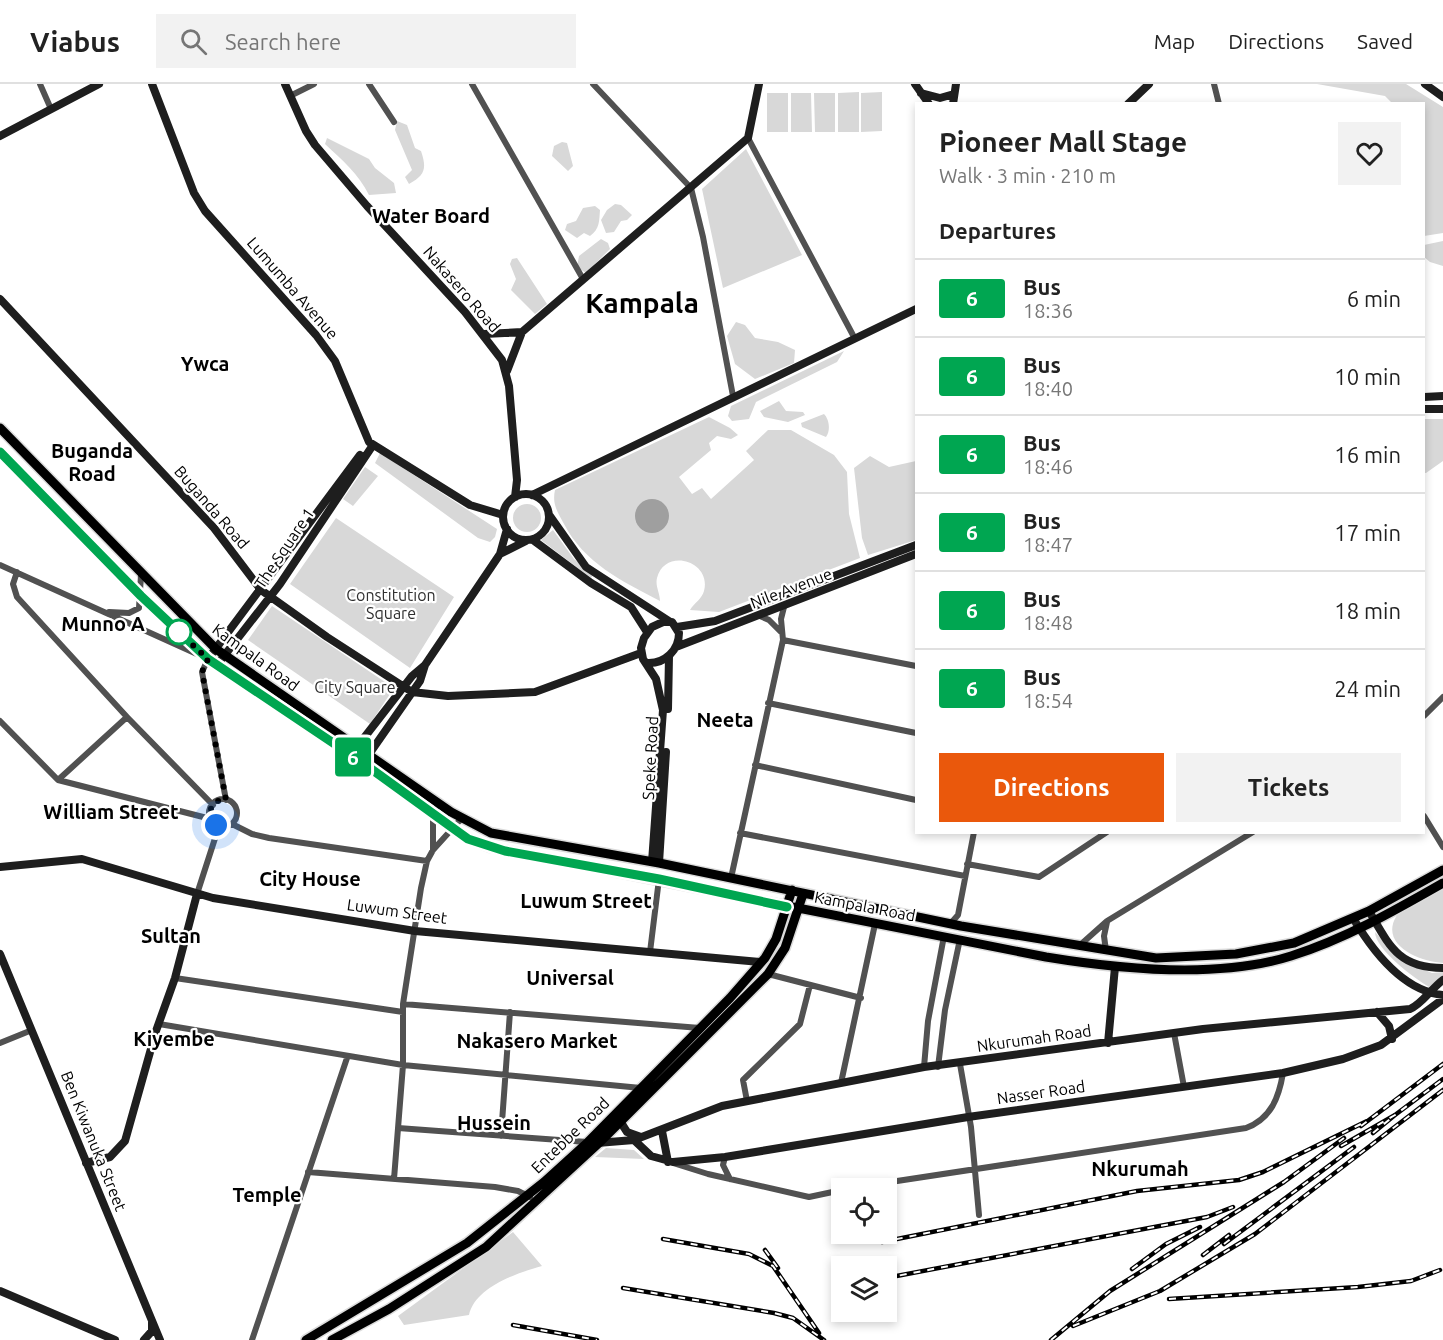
<!DOCTYPE html>
<html lang="en">
<head>
<meta charset="utf-8">
<style>
  body { margin:0; font-family:Ubuntu,sans-serif; background:#f2f2f2; color:#222; height:100vh; display:flex; flex-direction:column; font-size:22px; white-space:nowrap }
  * { box-sizing:border-box; margin:0 }
  p { font-size:20px; color:#767676 }
  .icon { flex:none; width:33px; height:33px; fill:none; stroke:currentColor; stroke-width:2; stroke-linecap:round; stroke-linejoin:round }
  .map { position:relative; flex:1; overflow:hidden }
  .side { position:absolute; left:915px; top:18px; width:510px; height:732px; display:flex; flex-direction:column; background:#fff; border-radius:0px; box-shadow:0 3px 9px #0003 }
  .side>* { flex:none }
  .badge { padding:0 12px; border-radius:4px; font-size:21px; line-height:39px }
  .controls { position:absolute; left:831px; top:1094px; display:grid; gap:12px }
  .controls a { display:grid; place-items:center; width:66px; height:66px; border-radius:0px; background:#fff; box-shadow:0 3px 9px #0003; font-size:30px }
  .you { position:absolute; width:30px; height:30px; margin:-15px; border:4px solid #fff; border-radius:50%; background:#1a73e8; box-shadow:0 0 0 9px #1a73e833 }
  .map>.badge { position:absolute; translate:-50% -50%; box-shadow:0 0 0 3px #fff }
  h2 { padding:0 24px; font-size:22px; line-height:54px }
  .round { display:grid; place-items:center; flex:none; width:63px; height:63px; border-radius:0px; background:#f2f2f2 }
  .summary { display:flex; align-items:center; justify-content:space-between; height:102px; padding:0 24px }
  h1 { font-size:28px; font-weight:600; line-height:45px }
  .button { display:flex; gap:12px; margin-top:auto; padding:12px 24px }
  .button a { flex:1; height:69px; border-radius:0px; background:#ea580c; color:#fff; font-size:24px; font-weight:600; line-height:69px; text-align:center }
  .button a+a { background:#f2f2f2; color:#222 }
  ul { padding:0; list-style:none }
  li { display:flex; align-items:center; gap:18px; height:78px; padding:0 24px; border-top:2px solid #e0e0e0 }
  li div { flex:1 }
  li b { display:block; font-size:22px }
  li em { font-style:normal }
  li .badge { min-width:66px; font-weight:700; text-align:center }
  header { display:flex; align-items:center; gap:36px; box-sizing:border-box; height:84px; padding:0 30px; background:#fff; border-bottom:2px solid #e0e0e0 }
  header strong { font-size:28px }
  nav { display:flex; gap:33px; margin-inline-start:auto; font-size:21px }
  .search { width:420px; height:54px; background:#f2f2f2; display:flex; align-items:center; gap:15px; box-sizing:border-box; padding:0 21px; border-radius:0px; color:#767676; font-size:22px }
  .map>svg:first-child { display:block }
  .green { fill:#d8d8d8 }
  .water { fill:#9f9f9f }
  .lines { fill:none; stroke-linecap:round; stroke-linejoin:round }
  .primary-casing { stroke:#dbdbdb; stroke-width:12 }
  .street { stroke:#515151; stroke-width:6 }
  .secondary { stroke:#1e1e1e; stroke-width:8 }
  .primary { stroke:#000; stroke-width:9 }
  .rail-casing { stroke:#000; stroke-width:4.5 }
  .rail { stroke:#fff; stroke-width:2; stroke-dasharray:7; stroke-linecap:butt }
  .line-casing { stroke:#fff; stroke-width:14 }
  .line { stroke:#00a651; stroke-width:9 }
  .walk { stroke:#000; stroke-width:6; stroke-dasharray:0 10.8 }
  .stop-dot { fill:#fff; stroke:#00a651; stroke-width:3 }
  .labels { text-anchor:middle; stroke-width:4.5; stroke-linejoin:round; paint-order:stroke }
  .street-label { font-size:16px; fill:#000; stroke:#fff }
  .park-label { font-size:16px; fill:#2f2f2f; stroke:#fff }
  .quarter-label { font-size:20px; font-weight:bold; fill:#000; stroke:#fff }
  .town-label { font-size:28px; font-weight:bold; fill:#000; stroke:#fff }
</style>
</head>
<body>
<header>
<strong>Viabus</strong>
<div class="search"><svg class="icon" aria-label="search" viewBox="0 0 24 24"><circle cx="10" cy="10" r="6"/><path d="M15 15l6 6"/></svg>Search here</div>
<nav><a>Map</a><a>Directions</a><a>Saved</a></nav>
</header>
<div class="map">
<svg width="1443" height="1256" viewBox="0 0 1443 1256">
  <rect width="100%" height="100%" fill="#fff"/>
  <!-- green -->
  <path class="green" d="M1317,0H1406L1443,23V149L1424,152V20L1392,19L1385,12Z
    M859,8V48H838V9Z
    M882,8V47L861,48V9Z
    M767,9H788V48H767Z
    M791,9H811L812,48H791Z
    M814,9H835V48H815Z
    M397,37L407,41L415,64L421,67C427,85 425,91 409,100L405,93L412,86L395,46Z
    M327,54L369,75L375,84L394,99L396,109L369,111C358,89 343,77 325,60Z
    M562,58L567,59L573,82L568,87L552,72L554,62Z
    M746,65L802,171L723,204L702,105Z
    M615,120L621,121L632,131L627,136L621,137L614,148L606,149L601,136L607,126Z
    M595,122L600,126C599,137 600,145 590,152L584,149L577,154L565,146L567,140L576,137L583,124Z
    M601,155L608,159L610,165L586,189L577,183L579,172Z
    M1443,157V182L1430,178L1424,173V161Z
    M517,174L547,220L535,230L511,206L516,195L510,180L512,175Z
    M736,238L745,241L755,254L778,258L795,266L794,279L755,295L735,280L727,252Z
    M844,267L837,278L756,318L749,335L732,337L728,332L731,322Z
    M779,317L786,327L803,328L805,331L788,338L764,333L760,327Z
    M824,330C829,335 831,346 826,353L802,343L801,339Z
    M709,333L730,344L738,351L731,355L717,352L709,359L711,366L679,393L692,410L702,404L711,415L754,376L746,367L768,346H791L834,371L847,388L849,430L860,474L719,528L690,526C694,519 702,515 704,507C712,477 665,463 657,494C655,502 660,509 660,517C622,497 584,479 564,440C557,427 552,420 555,406Z
    M1424,335H1443V377L1426,389H1424Z
    M380,369L497,445L495,453L490,458L478,454L375,379Z
    M870,372L889,383L916,377V456L868,471L862,454L854,384Z
    M365,383L378,392L353,422L343,415Z
    M513 434a14 14 0 1 1 28 0a14 14 0 1 1-28 0Z
    M336,434L454,513L410,584L290,500Z
    M553,446L574,475L593,491L591,494L541,456Z
    M272,522L394,604L370,640L248,556Z
    M1443,804V879C1420,878 1378,861 1397,831Z
    M1375,848L1399,875L1432,889L1443,888V892L1429,903C1414,894 1375,865 1375,848Z
    M606,1064L634,1066L644,1075L595,1073Z
    M513,1148L542,1182C517,1189 475,1203 469,1231L404,1241L398,1232Z"/>
  <!-- water -->
  <path class="water" d="M635 432a17 17 0 1 1 34 0a17 17 0 1 1-34 0Z"/>
  <g class="lines">
    <!-- primary casing -->
    <g class="primary-casing">
      <path id="primary" d="M0,344L216,565L451,728L491,749L659,779L961,842L1156,874L1236,870L1294,859L1369,827L1443,786
        M0,368L141,512L208,575L363,679L468,755L489,763L1046,873C1119,885 1219,895 1291,872C1345,855 1394,827 1443,799
        M306,1256L467,1159L544,1098L588,1058L730,914L765,874L776,855L792,806
        M332,1256L389,1225L486,1163L599,1059L768,890L785,864L803,810"/>
    </g>
    <!-- street -->
    <path class="street" d="M40,0L51,25
      M369,0L394,38
      M472,0L583,195
      M593,0L691,104L703,153L733,312
      M1214,0L1219,20
      M290,12L314,0
      M748,54L854,253
      M0,481L208,575L202,588L226,716
      M17,488L13,500L17,513L127,633L213,721
      M109,528L129,529L139,524L141,491
      M760,532L769,536L781,548
      M783,556L916,582
      M768,619L916,649
      M1424,632L1443,613
      M0,637L58,696L211,735
      M755,681L916,716
      M58,696L127,633
      M209 729a14 14 0 1 1 28 0a14 14 0 1 1-28 0Z
      M1424,732L1443,763
      M232,740L252,750L269,754L427,777
      M740,749L965,792
      M433,766V731L439,719
      M967,780L1039,793L1107,748
      M731,794L783,556L781,535L784,523
      M197,810L219,742
      M951,839L958,831L974,748
      M1079,862L1107,837L1253,748
      M1106,867L1104,852L1107,838
      M650,868L659,795
      M768,890L861,914
      M175,894L403,928
      M403,920L700,944
      M159,940L403,981L641,1004
      M1174,949L1184,1003
      M0,959L32,946
      M960,980L971,1043L979,1131
      M924,983L928,937L944,852
      M938,983L945,926L960,855
      M841,999L875,840
      M747,1017L743,996L800,940L810,901
      M398,1044L587,1058
      M501,1052L510,928
      M725,1073L723,1081L730,1095
      M673,1079L708,1090L809,1113L842,1106
      M308,1088L495,1103L518,1107L530,1113
      M394,1095L403,981V920L421,804L427,777L433,766L461,735
      M851,1104L1246,1044C1271,1035 1279,1013 1283,989
      M252,1256L347,974"/>
    <!-- secondary -->
    <path class="secondary" d="M152,0L194,109L205,127L316,251L335,277L369,358L470,421L503,431
      M285,0L306,47L315,61L367,122L465,228L502,276L509,302L517,396L515,413
      M915,0L929,20
      M1425,0L1443,13
      M921,9L940,14L954,10
      M953,20L956,0
      M1128,20L1149,0
      M0,52L99,0
      M0,215L214,444L261,506L327,553L412,608L448,612L535,608L641,569
      M484,250L522,248
      M507,287L522,248L748,54L759,0
      M1424,313L1443,312
      M1424,325H1443
      M503 433a23 23 0 1 1 46 0a23 23 0 1 1-46 0Z
      M532,411L916,225
      M550,432L586,483L669,537
      M533,456L591,499L631,523L647,548
      M500,470L526,457
      M677,543L715,537L916,461
      M676,563L916,470
      M208,575L360,371
      M647,579C665,580 679,566 679,549L672,538H663L652,543L644,554L641,564L643,575L656,595L663,626L652,778
      M217,581L280,500L373,361
      M668,625L669,572
      M353,668L412,592L425,581
      M365,676L420,597L425,581L500,470L507,445
      M659,779L666,668
      M0,783L82,775L213,814L415,847L760,878
      M1369,827C1389,861 1398,884 1443,884
      M1353,834C1372,866 1403,907 1443,911
      M0,870L160,1256
      M1377,928L1389,942L1392,955
      M1108,959L1115,883
      M620,1037L627,1048L641,1053
      M662,1047L668,1078
      M634,1056L651,1072L673,1078L725,1073L968,1033L1283,989L1343,975L1381,961L1443,915
      M597,1059L634,1056L722,1022L924,983L1203,945L1410,925C1421,921 1432,904 1443,896
      M86,1079L110,1073L125,1057L156,947L175,894L197,810
      M0,1207L115,1256
      M144,1256L152,1247V1238"/>
    <!-- primary -->
    <use href="#primary" class="primary"/>
    <!-- rail casing -->
    <g class="rail-casing">
      <path id="rail" d="M1361,1042L1443,980
        M1373,1049L1395,1031
        M1341,1062L1395,1031L1443,995
        M663,1155L749,1170L773,1182L819,1249
        M882,1158L1137,1107L1239,1096L1263,1088L1367,1037
        M1224,1160L1354,1063
        M765,1166L778,1184
        M1203,1171L1229,1151
        M1132,1185L1166,1160L1200,1143
        M886,1194L1207,1133L1233,1123
        M623,1204L774,1229L793,1234L824,1256
        M1169,1215L1358,1203L1411,1197L1440,1186
        M513,1241L597,1256
        M1073,1242L1160,1207L1255,1150L1443,1006
        M1051,1256L1110,1207L1284,1098L1344,1054"/>
    </g>
    <!-- rail -->
    <use href="#rail" class="rail"/>
  </g>
  <g class="lines">
    <!-- line casing -->
    <g class="line-casing">
      <path id="line" d="M0,368L141,512L208,575L363,679L468,755L505,767L659,795L787,823"/>
    </g>
    <!-- line -->
    <use href="#line" class="line"/>
    <!-- walk -->
    <path class="walk" d="M179,548L174,544L208,575L202,588L226,716H219L211,724V735L216,741"/>
  </g>
  <!-- markers -->
  <circle class="stop-dot" cx="179" cy="548" r="12"/>
  <g class="labels">
    <!-- street labels -->
    <g class="street-label">
      <text transform="translate(293 204) rotate(49)" y="6">Lumumba Avenue</text>
      <text transform="translate(462 205) rotate(49)" y="6">Nakasero Road</text>
      <text transform="translate(212 423) rotate(49)" y="6">Buganda Road</text>
      <text transform="translate(284 464) rotate(-56)" y="6">The Square 1</text>
      <text transform="translate(791 504) rotate(-21)" y="6">Nile Avenue</text>
      <text transform="translate(256 573) rotate(36)" y="6">Kampala Road</text>
      <text transform="translate(650 674) rotate(-87)" y="6">Speke Road</text>
      <text transform="translate(865 822) rotate(11)" y="6">Kampala Road</text>
      <text transform="translate(397 827) rotate(8)" y="6">Luwum Street</text>
      <text transform="translate(1034 954) rotate(-8)" y="6">Nkurumah Road</text>
      <text transform="translate(1041 1008) rotate(-8)" y="6">Nasser Road</text>
      <text transform="translate(570 1051) rotate(-44)" y="6">Entebbe Road</text>
      <text transform="translate(94 1057) rotate(68)" y="6">Ben Kiwanuka Street</text>
    </g>
    <!-- park labels -->
    <g class="park-label">
      <text x="391" y="517">Constitution<tspan x="391" dy="18">Square</tspan></text>
      <text x="355" y="609">City Square</text>
    </g>
    <!-- quarter labels -->
    <g class="quarter-label">
      <text x="431" y="139">Water Board</text>
      <text x="205" y="287">Ywca</text>
      <text x="92" y="374">Buganda<tspan x="92" dy="23">Road</tspan></text>
      <text x="103" y="547">Munno A</text>
      <text x="725" y="643">Neeta</text>
      <text x="111" y="735">William Street</text>
      <text x="310" y="802">City House</text>
      <text x="586" y="824">Luwum Street</text>
      <text x="171" y="859">Sultan</text>
      <text x="570" y="901">Universal</text>
      <text x="174" y="962">Kiyembe</text>
      <text x="537" y="964">Nakasero Market</text>
      <text x="494" y="1046">Hussein</text>
      <text x="1140" y="1092">Nkurumah</text>
      <text x="267" y="1118">Temple</text>
    </g>
    <!-- town labels -->
    <g class="town-label">
      <text x="642" y="229">Kampala</text>
    </g>
  </g>
</svg>
<div class="controls">
<a><svg class="icon" aria-label="locate" viewBox="0 0 24 24"><circle cx="12" cy="12" r="6"/><path d="M12 2v4M12 18v4M2 12h4M18 12h4"/></svg></a>
<a><svg class="icon" aria-label="layers" viewBox="0 0 24 24"><path d="M12 4l9 5-9 5-9-5zM3 14l9 5 9-5"/></svg></a>
</div>
<div class="you" style="left:216px;top:741px"></div>
<b class="badge" style="left:353px;top:673px;background:#00a651;color:#fff">6</b>
<section class="side">
<div class="summary"><div><h1>Pioneer Mall Stage</h1><p>Walk · 3 min · 210 m</p></div><a class="round"><svg class="icon" aria-label="heart" viewBox="0 0 24 24"><path d="M12 20l-8-8c-3-5 5-10 8-4 3-6 11-1 8 4z"/></svg></a></div>
<h2>Departures</h2>
<ul>
<li><span class="badge" style="background:#00a651;color:#fff">6</span><div><b>Bus</b><p>18:36</p></div><em>6 min</em></li>
<li><span class="badge" style="background:#00a651;color:#fff">6</span><div><b>Bus</b><p>18:40</p></div><em>10 min</em></li>
<li><span class="badge" style="background:#00a651;color:#fff">6</span><div><b>Bus</b><p>18:46</p></div><em>16 min</em></li>
<li><span class="badge" style="background:#00a651;color:#fff">6</span><div><b>Bus</b><p>18:47</p></div><em>17 min</em></li>
<li><span class="badge" style="background:#00a651;color:#fff">6</span><div><b>Bus</b><p>18:48</p></div><em>18 min</em></li>
<li><span class="badge" style="background:#00a651;color:#fff">6</span><div><b>Bus</b><p>18:54</p></div><em>24 min</em></li>
</ul>
<div class="button"><a>Directions</a><a>Tickets</a></div>
</section>
</div>
</body>
</html>
